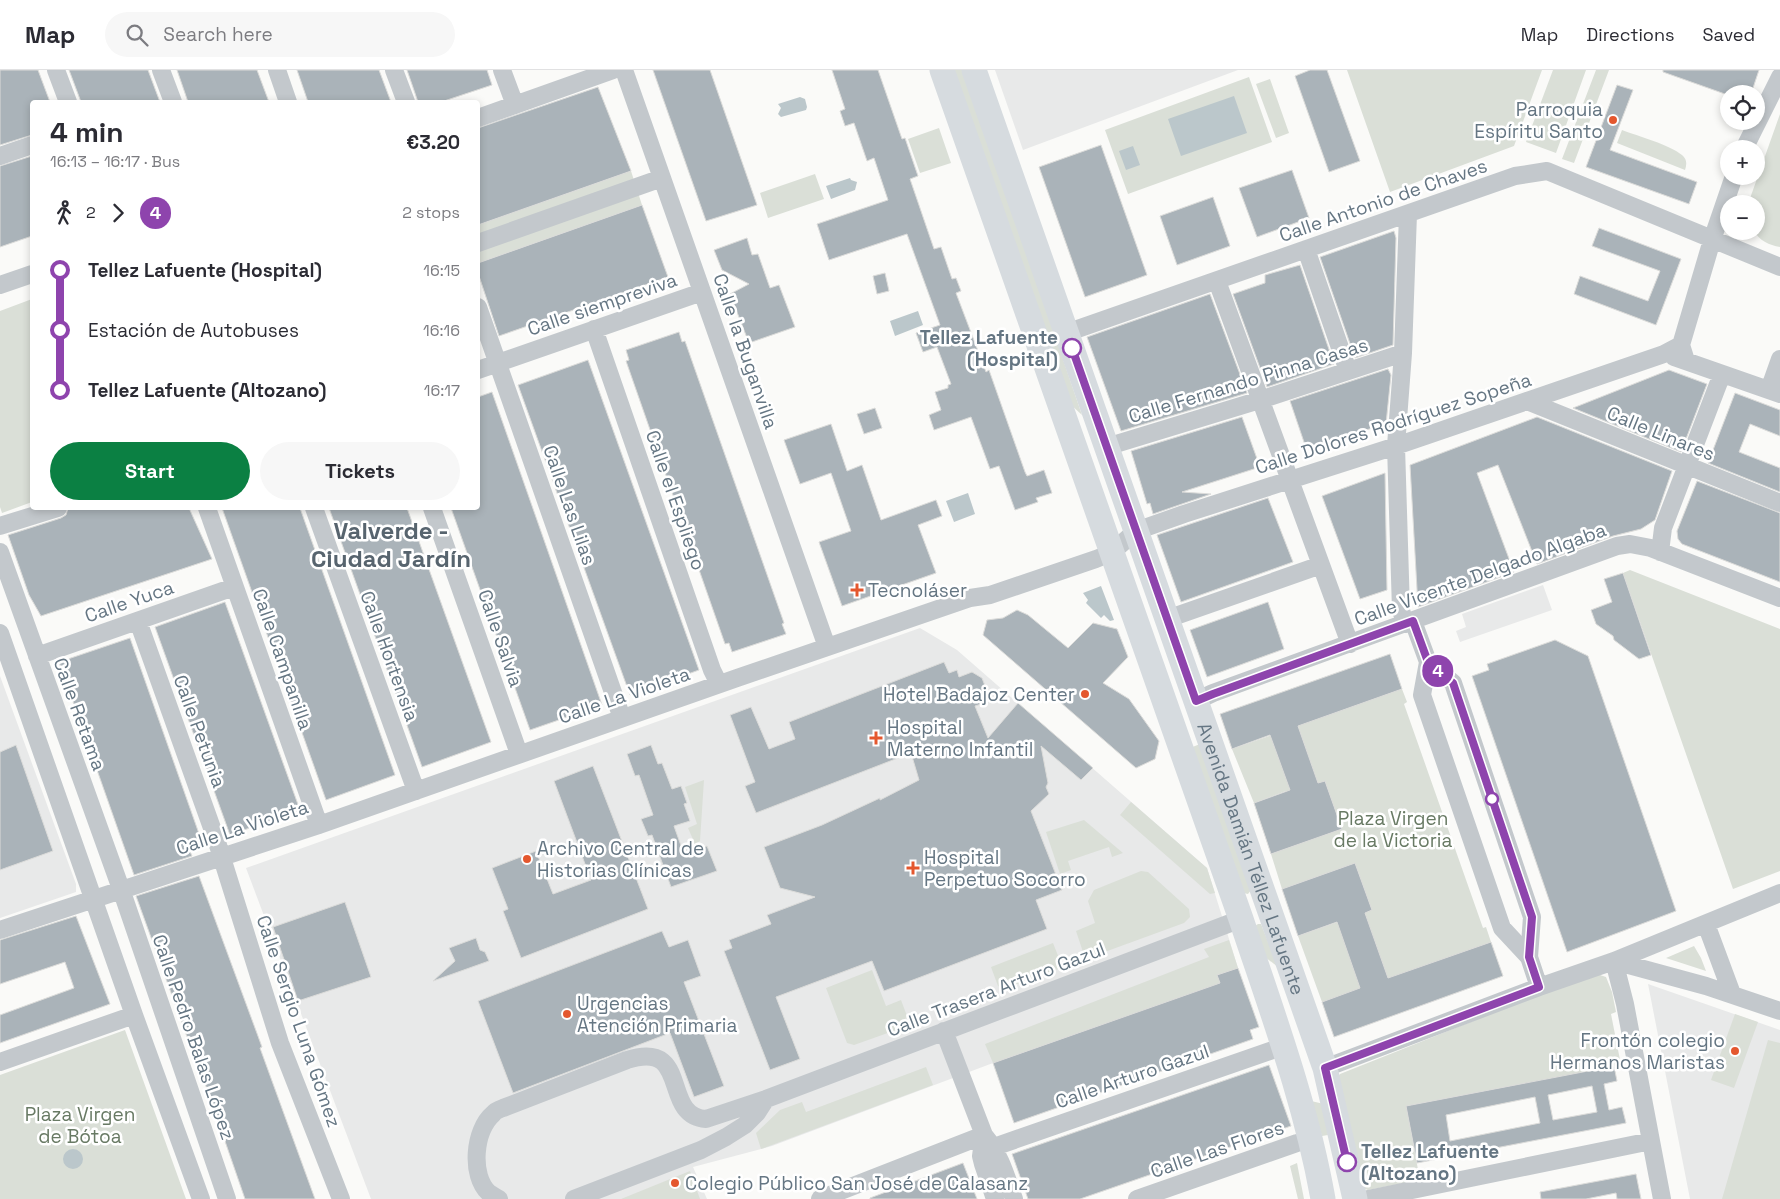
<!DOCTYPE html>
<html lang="en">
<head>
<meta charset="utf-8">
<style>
  body { margin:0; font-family:"Space Grotesk",sans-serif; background:#f7f7f7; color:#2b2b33; height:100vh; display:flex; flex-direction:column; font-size:19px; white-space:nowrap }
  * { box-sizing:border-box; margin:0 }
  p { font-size:16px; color:#7c7c81 }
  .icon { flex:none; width:28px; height:28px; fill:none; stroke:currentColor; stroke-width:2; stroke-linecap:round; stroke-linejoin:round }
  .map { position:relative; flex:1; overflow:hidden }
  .side { position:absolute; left:30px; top:30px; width:450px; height:410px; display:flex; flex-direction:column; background:#fff; border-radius:5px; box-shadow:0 2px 8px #0003 }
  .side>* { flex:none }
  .badge { padding:0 10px; border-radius:16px; font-size:18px; line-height:32px }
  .tools { position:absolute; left:1720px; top:15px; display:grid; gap:10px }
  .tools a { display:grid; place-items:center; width:45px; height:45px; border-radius:50%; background:#fff; box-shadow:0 2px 8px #0003; font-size:25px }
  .map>.badge { position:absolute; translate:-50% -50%; box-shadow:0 0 0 2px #fff }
  .legs { display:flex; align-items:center; gap:8px; height:55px; padding:0 20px; font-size:16px }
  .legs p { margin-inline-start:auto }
  .headline { display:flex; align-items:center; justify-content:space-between; height:85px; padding:0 20px }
  h1 { font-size:28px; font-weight:700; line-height:38px }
  .button { display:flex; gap:10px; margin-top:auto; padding:10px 20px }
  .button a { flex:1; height:58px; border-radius:30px; background:#0b8043; color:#fff; font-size:20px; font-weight:700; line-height:58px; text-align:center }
  .button a+a { background:#f7f7f7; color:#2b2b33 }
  ul { padding:0 20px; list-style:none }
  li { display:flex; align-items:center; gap:18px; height:60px; font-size:19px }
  li i { display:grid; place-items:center; width:8px; height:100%; margin:0 6px; background:currentColor }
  li i::after { content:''; width:12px; height:12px; margin:-6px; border:4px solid; border-radius:50%; background:#fff }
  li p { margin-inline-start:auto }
  li:first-child i { background:linear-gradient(#0000 50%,currentColor 0) }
  li:last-child i { background:linear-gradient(currentColor 50%,#0000 0) }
  header { display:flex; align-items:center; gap:30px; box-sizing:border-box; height:70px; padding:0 25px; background:#fff; border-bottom:1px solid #e1e1e2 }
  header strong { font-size:24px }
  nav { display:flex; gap:28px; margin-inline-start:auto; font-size:18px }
  .search { width:350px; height:45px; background:#f7f7f7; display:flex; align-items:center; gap:12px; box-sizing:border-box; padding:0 18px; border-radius:28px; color:#7c7c81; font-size:19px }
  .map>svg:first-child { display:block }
  .built { fill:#e8e9e9 }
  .green { fill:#dadfd7 }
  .water { fill:#bbc7cb }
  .building { fill:#aab3b9; stroke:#dcdcda; fill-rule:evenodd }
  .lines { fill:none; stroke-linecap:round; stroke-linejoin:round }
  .street { stroke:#c3c8cc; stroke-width:18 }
  .secondary { stroke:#d6dbdf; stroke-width:25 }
  .line-1-casing { stroke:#fff; stroke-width:11 }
  .line-1 { stroke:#8e44ad; stroke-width:8 }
  .poi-dot { fill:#e4572e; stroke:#fff; stroke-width:2 }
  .stop-1-dot { fill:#fff; stroke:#8e44ad; stroke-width:2.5 }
  .labels { text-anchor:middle; stroke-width:5; stroke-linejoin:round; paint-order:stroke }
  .poi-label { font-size:19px; fill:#657683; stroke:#fff; text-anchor:start }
  .street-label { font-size:19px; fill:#657683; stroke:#fff }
  .stop-label { font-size:19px; font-weight:bold; fill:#657683; stroke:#fff; text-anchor:end }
  .park-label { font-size:19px; fill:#687a64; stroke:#fff }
  .district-label { font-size:24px; font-weight:bold; fill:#57646e; stroke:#fff }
</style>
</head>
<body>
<header>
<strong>Map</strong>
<div class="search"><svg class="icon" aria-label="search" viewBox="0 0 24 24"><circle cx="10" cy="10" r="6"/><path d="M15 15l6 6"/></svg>Search here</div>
<nav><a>Map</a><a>Directions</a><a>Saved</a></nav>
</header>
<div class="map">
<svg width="1780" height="1129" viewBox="0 0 1780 1129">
  <rect width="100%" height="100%" fill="#fafaf8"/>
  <!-- built -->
  <path class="built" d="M995,0H1238L1023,80Z
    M1543,515L1552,540L1460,572L1456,561L1466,557L1462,544Z
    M920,558L957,580L1207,798L1238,898L1217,905L1220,913L993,993L772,1076L693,1097L707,1129H371L246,798Z
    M0,606L76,814V822L0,848Z
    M1648,914L1780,960V1129H1690Z"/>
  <!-- green -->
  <path class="green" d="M951,0H964L1082,345L1069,333Z
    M1347,0H1542L1514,76L1390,122Z
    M1553,0H1586L1556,83L1526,72Z
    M1596,0H1609L1574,93L1562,89Z
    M1249,7L1272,72L1128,124L1105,60Z
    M1270,9L1289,63L1276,68L1256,14Z
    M1780,44V177C1769,175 1760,171 1754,161H1756V134H1748Z
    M939,58L951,93L920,103L908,69Z
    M1622,60C1638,66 1670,75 1682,85C1687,89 1687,94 1685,100L1617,73Z
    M631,101L642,135L478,193V155Z
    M815,104L824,129L768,148L760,123Z
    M32,229V432L2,443L0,437V241Z
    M1630,500L1780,559V801L1733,819L1623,503Z
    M1402,619L1407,632L1404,634L1483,858L1486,857L1491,872L1322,932L1298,866L1372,840L1355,793L1282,819L1271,784L1342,759L1325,711L1291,723L1286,721L1254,733L1232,679Z
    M1200,674L1251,820L1248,824L1243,823L1190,678Z
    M704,710L700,771L695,774L688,758L697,754L685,717Z
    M1131,732L1207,798L1215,823L1210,824L1120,745Z
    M1084,750L1123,783L1112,787L1109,777L1068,791L1071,800L1060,804L1046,762Z
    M1141,801L1148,802L1189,839L1190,847L1184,853L1091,887L1083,882L1076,861L1095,853L1088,831L1094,820Z
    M1258,854H1261L1278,897L1265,887L1255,856Z
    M1229,870L1238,898L1217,905L1220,913L993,993L985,974L1209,887L1204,879Z
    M1053,873L1061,893L1058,899L1004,919L998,916L991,897Z
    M1694,876L1701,888L1706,901L1666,888Z
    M872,900L886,936L901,930L907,946L899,959L854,975L847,973L826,918Z
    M1591,904H1597L1606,907L1612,922L1616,942L1611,944L1621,995L1406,1036L1420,1110L1368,1120L1365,1119L1338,1007L1340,1004Z
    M1735,944L1758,952L1734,1018L1711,1010Z
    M125,960L186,1129H0V1005Z
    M1768,970L1780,973V1129H1722Z
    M926,997L933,1015L761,1079L756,1063L780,1040L802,1032L806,1042Z
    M1311,1031L1324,1034L1328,1065L1322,1066Z
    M1297,1093L1304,1129H1298L1290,1096Z
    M690,1101L700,1129H621Z"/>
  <!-- water -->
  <path class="water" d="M1234,26L1247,63L1181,86L1168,49Z
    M800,27L805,29L807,37L806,40L781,47L778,44L781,38L778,34Z
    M1133,76L1140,95L1126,100L1119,81Z
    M850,108L851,110L857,112L855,120L831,129L826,116Z
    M918,241L923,255L895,266L890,251Z
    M968,423L975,444L954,452L946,431Z
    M1101,516L1114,550L1110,551L1104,545L1101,548L1086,533L1088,530L1083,523Z
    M63 1089a10 10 0 1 1 20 0a10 10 0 1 1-20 0Z"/>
  <!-- building -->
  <path class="building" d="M0,0H38L50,32H32V65L0,75Z
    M69,0H148L160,32H81Z
    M177,0H257L269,32H188Z
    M297,0H379L391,32H308Z
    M407,0H487L492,15L441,32H418Z
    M653,0H710L757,135L706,151Z
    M832,0H878L902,69L905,68L918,106L910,109L934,179L941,177L952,209L956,208L961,221L956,223L986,302L989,300L1025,402L1027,406L1044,400L1052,423L1036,428L1038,432L1015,440L999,396L990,399L971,347L934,360L929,345L941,340L935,322L948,318V315L951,314L937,277L923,282L916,263L940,255L907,164L829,190L817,154L888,130L874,88L867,91L854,53L845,56L840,41L845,39Z
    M1310,0H1327L1360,91L1329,102L1295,6Z
    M1663,0H1759L1751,24H1725L1663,2Z
    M1617,15L1633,20L1610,80L1697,112L1689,134L1586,97Z
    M598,17L631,101L478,155V58Z
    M1101,75L1147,205L1085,227L1039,97Z
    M32,86V166L0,177V96Z
    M1292,100L1309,148L1257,167L1239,118Z
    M1213,127L1230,176L1177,195L1160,146Z
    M642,135L668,207L499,266L478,203V193Z
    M1599,158L1681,189L1656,255L1574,224L1580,206L1648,231L1660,201L1592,176Z
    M1394,161L1396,168L1393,275L1355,288L1320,187Z
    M747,168L752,185L758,184L770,218L779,215L795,257L749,273L730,224L749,214L722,200L714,180Z
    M1300,195L1334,294L1267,317L1233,224L1265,213V205Z
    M885,203L889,221L877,224L873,206Z
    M1210,224L1247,323L1121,361L1087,267Z
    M679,262L682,272L685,271L784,553L782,554L786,564L732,582L729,573L725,574L626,291L629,290L626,280Z
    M588,290L699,600L630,625L518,315Z
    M1388,299L1391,305L1386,354L1306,378L1290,331Z
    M1669,300L1707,314L1681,382L1573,338Z
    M492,322L602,635L530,660L451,438H478V327Z
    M1735,323L1780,340V366L1750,354L1739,382L1780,398V422L1708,393Z
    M875,338L882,358L864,364L857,344Z
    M1242,347L1260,397L1182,422L1211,424L1153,444L1150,433L1147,434L1131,381Z
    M1537,347L1672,401L1655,450L1641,459L1613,466L1537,494L1498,395L1477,403L1514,502L1418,537L1410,395Z
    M831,354L847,401L862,395L881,450L936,430L942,446L918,455L936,503L842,536L819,472L851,461L831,403L800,414L784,370Z
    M1385,403L1387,520L1360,529L1322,426Z
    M1697,411L1780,443V512L1682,474L1678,469L1677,461Z
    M1268,428L1293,492L1181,532L1157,465Z
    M68,438H189L212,489L41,546L29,525L8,465L61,448L66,445Z
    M222,438H300L395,705L326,730Z
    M329,438H407L491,672L422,697Z
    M1623,503L1651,585L1639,589L1614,570L1613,566L1596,554L1591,540L1612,532L1604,509Z
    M225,532L300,740L230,765L155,557Z
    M1268,532L1284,579L1207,607L1190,560Z
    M1017,540L1028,545L1068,578L1093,553L1117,559L1128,587L1103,613L1129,629L1159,671L1155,689L1136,698L983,565L987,550L1003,548Z
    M130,568L203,775L189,779L192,786L134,805L59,592Z
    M1555,570L1588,586L1676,841L1567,882L1472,606L1489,600L1487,594Z
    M1390,584L1402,619L1298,656L1318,713L1325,711L1342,759L1271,784L1254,733L1290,720L1270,665L1232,679L1220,644Z
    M944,592L949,603L957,600L959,607L972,602L982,608L991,631L975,636L988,668L1018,633L1093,698L1081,710L1041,676L1048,713L1046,717L1049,724L1031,741L1062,820L1036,830L1047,859L884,921L872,891L776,927L800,989L770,1000L724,881L732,878L729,870L771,854L767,845L815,827L780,818L764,777L822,755L880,728V730L919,710L911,683L756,743L745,716L755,712L730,645L751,637L769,679L795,669L789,652Z
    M16,675L53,781L0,800V682Z
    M651,675L658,694L662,693L672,719L681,716L687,733L684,734L690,751L674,756L684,784L707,776L717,801L671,817L652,765L648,766L641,749L653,745L639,705L635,706L627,684Z
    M593,696L648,839L521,888L503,841L508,839L492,798L536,781L553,824L591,810L554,711Z
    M1355,793L1372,840L1365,843L1388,908L1491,872L1503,906L1334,967L1322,932L1360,918L1337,852L1298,866L1282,819Z
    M199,806L262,977L260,978L315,1129H245L200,999L199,1000L136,826Z
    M345,832L371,907L298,931L273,857Z
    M76,846L110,934L0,973V945L74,918L65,892L0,914V870Z
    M662,861L669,877L688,870L701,906L684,912L724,1016L694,1027L670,963L513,1023L478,931Z
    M476,868L480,880L485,882L489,891L433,911L455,891L449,878Z
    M1238,898L1259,957L1250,960L1253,969L1014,1053L993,993L1220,913L1217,905Z
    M1269,995L1291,1056L1080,1129H1028L1012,1084Z
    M1614,996L1617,1011L1604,1014L1609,1040L1622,1037L1626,1053L1417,1093L1406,1036ZM1592,1016L1597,1042L1553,1050L1548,1025ZM1535,1027L1540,1053L1450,1071L1446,1045Z
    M963,1093L977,1129H870V1128Z
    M1636,1104L1641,1129H1617L1616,1123L1586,1129H1541L1540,1122Z"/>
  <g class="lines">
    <!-- street -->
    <path class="street" d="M56,0L68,32
      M161,0L173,32
      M277,0L288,32
      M394,0L406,32
      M502,0L515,35
      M624,0L827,577
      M478,48L613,0
      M1744,79L1780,7
      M0,86L32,75
      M478,173L662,108
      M1306,179L1348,301
      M1217,211L1350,574
      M0,215L32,204
      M478,237L622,648
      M594,259L712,600L719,614
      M1066,263L1515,106L1547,101L1780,197
      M1674,287L1780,324
      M1686,291L1681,275L1712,170L1734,106
      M478,300L702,222
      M1769,320L1780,289
      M1527,331L1780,433
      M1106,377L1260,330L1403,283
      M207,438L319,755
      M314,438L416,721
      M432,438L519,684
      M0,456L58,438
      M0,482L121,819L227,1129
      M1660,482L1663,458L1722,304
      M1167,549L1321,495
      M138,551L217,772L280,973L341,1129
      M1413,551L1428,592L1453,613L1532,847L1529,887
      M1405,554L1401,540L1396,376L1403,283L1408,144
      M0,563L134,945L201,1129
      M37,586L234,517
      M1428,592L1422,625L1502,858L1529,887L1539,917
      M1196,631L1213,623L1617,476L1630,474L1651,478L1780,528
      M1706,854L1732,924
      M0,860L319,755L737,608L970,528L990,525L1096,489L1111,483L1136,461L1184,444L1396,376L1664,284L1681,275
      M1614,891L1625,934L1662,1129
      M1614,891L1706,916L1780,941
      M944,961L984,1065C1000,1084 1006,1106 1014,1129
      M0,992L134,945
      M1325,998L1539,917L1614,891L1780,823
      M984,1065L981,1086L983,1094L995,1129
      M994,1077L1284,976
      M499,1129C496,1127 492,1125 489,1123C470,1106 474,1060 493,1044C495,1041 500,1039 503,1038L627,990C692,969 660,1046 706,1049L766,1029L1241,849
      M574,1129L701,1080L726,1067L745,1055L757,1043L766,1029
      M820,1129L984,1065
      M1137,1129L1297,1073L1312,1070
      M1368,1129L1651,1071"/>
    <!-- secondary -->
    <g class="secondary">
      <path d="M942,0L1241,849C1272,942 1306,1033 1323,1129"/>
      <path id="s1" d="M974,0L1325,998L1355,1129"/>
    </g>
  </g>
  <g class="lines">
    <!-- line-1 casing -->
    <g class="line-1-casing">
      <path id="line-1" d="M1072,278L1196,631L1213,624L1413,551L1428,592L1453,613L1532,847L1529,887L1539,917L1325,998L1347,1092"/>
    </g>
    <!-- line-1 -->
    <use href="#line-1" class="line-1"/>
  </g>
  <!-- markers -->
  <g class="poi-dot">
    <circle cx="1613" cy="50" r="5"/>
    <path d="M854.5 512.5h5v5h5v5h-5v5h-5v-5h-5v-5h5z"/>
    <circle cx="1085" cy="624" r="5"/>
    <path d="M873.5 660.5h5v5h5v5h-5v5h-5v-5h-5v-5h5z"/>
    <circle cx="527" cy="789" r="5"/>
    <path d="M910.5 790.5h5v5h5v5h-5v5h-5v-5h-5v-5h5z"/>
    <circle cx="567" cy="944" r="5"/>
    <circle cx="1735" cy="981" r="5"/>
    <circle cx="675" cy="1113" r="5"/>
  </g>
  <g class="stop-1-dot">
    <circle cx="1072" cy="278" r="9"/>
    <circle cx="1492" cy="729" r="6"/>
    <circle cx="1347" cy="1092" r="9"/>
  </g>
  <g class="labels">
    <!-- poi labels -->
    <g class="poi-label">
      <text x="1603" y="46" text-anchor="end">Parroquia<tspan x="1603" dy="22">Espíritu Santo</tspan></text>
      <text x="868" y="527">Tecnoláser</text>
      <text x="1075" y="631" text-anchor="end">Hotel Badajoz Center</text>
      <text x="887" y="664">Hospital<tspan x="887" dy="22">Materno Infantil</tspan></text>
      <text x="537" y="785">Archivo Central de<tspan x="537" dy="22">Historias Clínicas</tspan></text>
      <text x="924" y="794">Hospital<tspan x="924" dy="22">Perpetuo Socorro</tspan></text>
      <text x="577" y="940">Urgencias<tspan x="577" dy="22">Atención Primaria</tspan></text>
      <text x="1725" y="977" text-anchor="end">Frontón colegio<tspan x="1725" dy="22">Hermanos Maristas</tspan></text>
      <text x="685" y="1120">Colegio Público San José de Calasanz</text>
    </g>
    <!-- street labels -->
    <g class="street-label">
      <text transform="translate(1383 130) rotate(-19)" y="7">Calle Antonio de Chaves</text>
      <text transform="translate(602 234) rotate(-19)" y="7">Calle siempreviva</text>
      <text transform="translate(746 281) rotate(71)" y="7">Calle la Buganvilla</text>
      <text transform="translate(1248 310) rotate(-17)" y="7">Calle Fernando Pinna Casas</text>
      <text transform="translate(1393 353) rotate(-18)" y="7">Calle Dolores Rodríguez Sopeña</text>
      <text transform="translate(1661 363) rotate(22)" y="7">Calle Linares</text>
      <text transform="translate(676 430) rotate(71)" y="7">Calle el Espliego</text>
      <text transform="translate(570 435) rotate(71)" y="7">Calle Las Lilas</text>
      <text transform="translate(1480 504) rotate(-20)" y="7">Calle Vicente Delgado Algaba</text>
      <text transform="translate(129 531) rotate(-19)" y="7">Calle Yuca</text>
      <text transform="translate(501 568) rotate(71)" y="7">Calle Salvia</text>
      <text transform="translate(390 586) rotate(70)" y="7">Calle Hortensia</text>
      <text transform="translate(283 589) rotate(71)" y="7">Calle Campanilla</text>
      <text transform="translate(624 625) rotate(-19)" y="7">Calle La Violeta</text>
      <text transform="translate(80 644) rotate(70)" y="7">Calle Retama</text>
      <text transform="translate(200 661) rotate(70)" y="7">Calle Petunia</text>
      <text transform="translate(242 757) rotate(-18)" y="7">Calle La Violeta</text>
      <text dy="7" stroke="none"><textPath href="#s1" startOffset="836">Avenida Damián Téllez Lafuente</textPath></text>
      <text transform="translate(996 919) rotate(-21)" y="7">Calle Trasera Arturo Gazul</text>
      <text transform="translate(299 951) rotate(71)" y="7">Calle Sergio Luna Gómez</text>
      <text transform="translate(194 967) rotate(71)" y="7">Calle Pedro Balas López</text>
      <text transform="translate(1132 1006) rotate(-19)" y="7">Calle Arturo Gazul</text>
      <text transform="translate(1217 1079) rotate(-19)" y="7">Calle Las Flores</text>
    </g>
    <!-- stop labels -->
    <g class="stop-label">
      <text x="1058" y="274">Tellez Lafuente<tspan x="1058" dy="22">(Hospital)</tspan></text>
      <text x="1361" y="1088" text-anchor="start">Tellez Lafuente<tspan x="1361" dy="22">(Altozano)</tspan></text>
    </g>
    <!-- park labels -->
    <g class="park-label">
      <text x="1393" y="755">Plaza Virgen<tspan x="1393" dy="22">de la Victoria</tspan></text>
      <text x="80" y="1051">Plaza Virgen<tspan x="80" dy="22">de Bótoa</tspan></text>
    </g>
    <!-- district labels -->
    <g class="district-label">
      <text x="391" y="469">Valverde -<tspan x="391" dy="28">Ciudad Jardín</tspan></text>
    </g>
  </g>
</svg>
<div class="tools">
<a><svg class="icon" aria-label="locate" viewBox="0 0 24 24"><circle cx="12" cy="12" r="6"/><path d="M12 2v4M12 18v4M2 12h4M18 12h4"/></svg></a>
<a>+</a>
<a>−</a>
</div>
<b class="badge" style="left:1438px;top:601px;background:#8e44ad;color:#fff">4</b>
<section class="side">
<div class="headline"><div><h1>4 min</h1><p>16:13 – 16:17 · Bus</p></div><b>€3.20</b></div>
<div class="legs"><svg class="icon" aria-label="walk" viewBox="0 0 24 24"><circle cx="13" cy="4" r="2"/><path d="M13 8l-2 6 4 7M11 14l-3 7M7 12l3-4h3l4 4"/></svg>2<svg class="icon" aria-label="forward" viewBox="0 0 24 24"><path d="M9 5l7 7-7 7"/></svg><b class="badge" style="background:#8e44ad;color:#fff">4</b><p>2 stops</p></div>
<ul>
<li><i style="color:#8e44ad"></i><b>Tellez Lafuente (Hospital)</b><p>16:15</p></li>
<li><i style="color:#8e44ad"></i><span>Estación de Autobuses</span><p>16:16</p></li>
<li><i style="color:#8e44ad"></i><b>Tellez Lafuente (Altozano)</b><p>16:17</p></li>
</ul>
<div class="button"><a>Start</a><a>Tickets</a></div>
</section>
</div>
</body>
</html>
